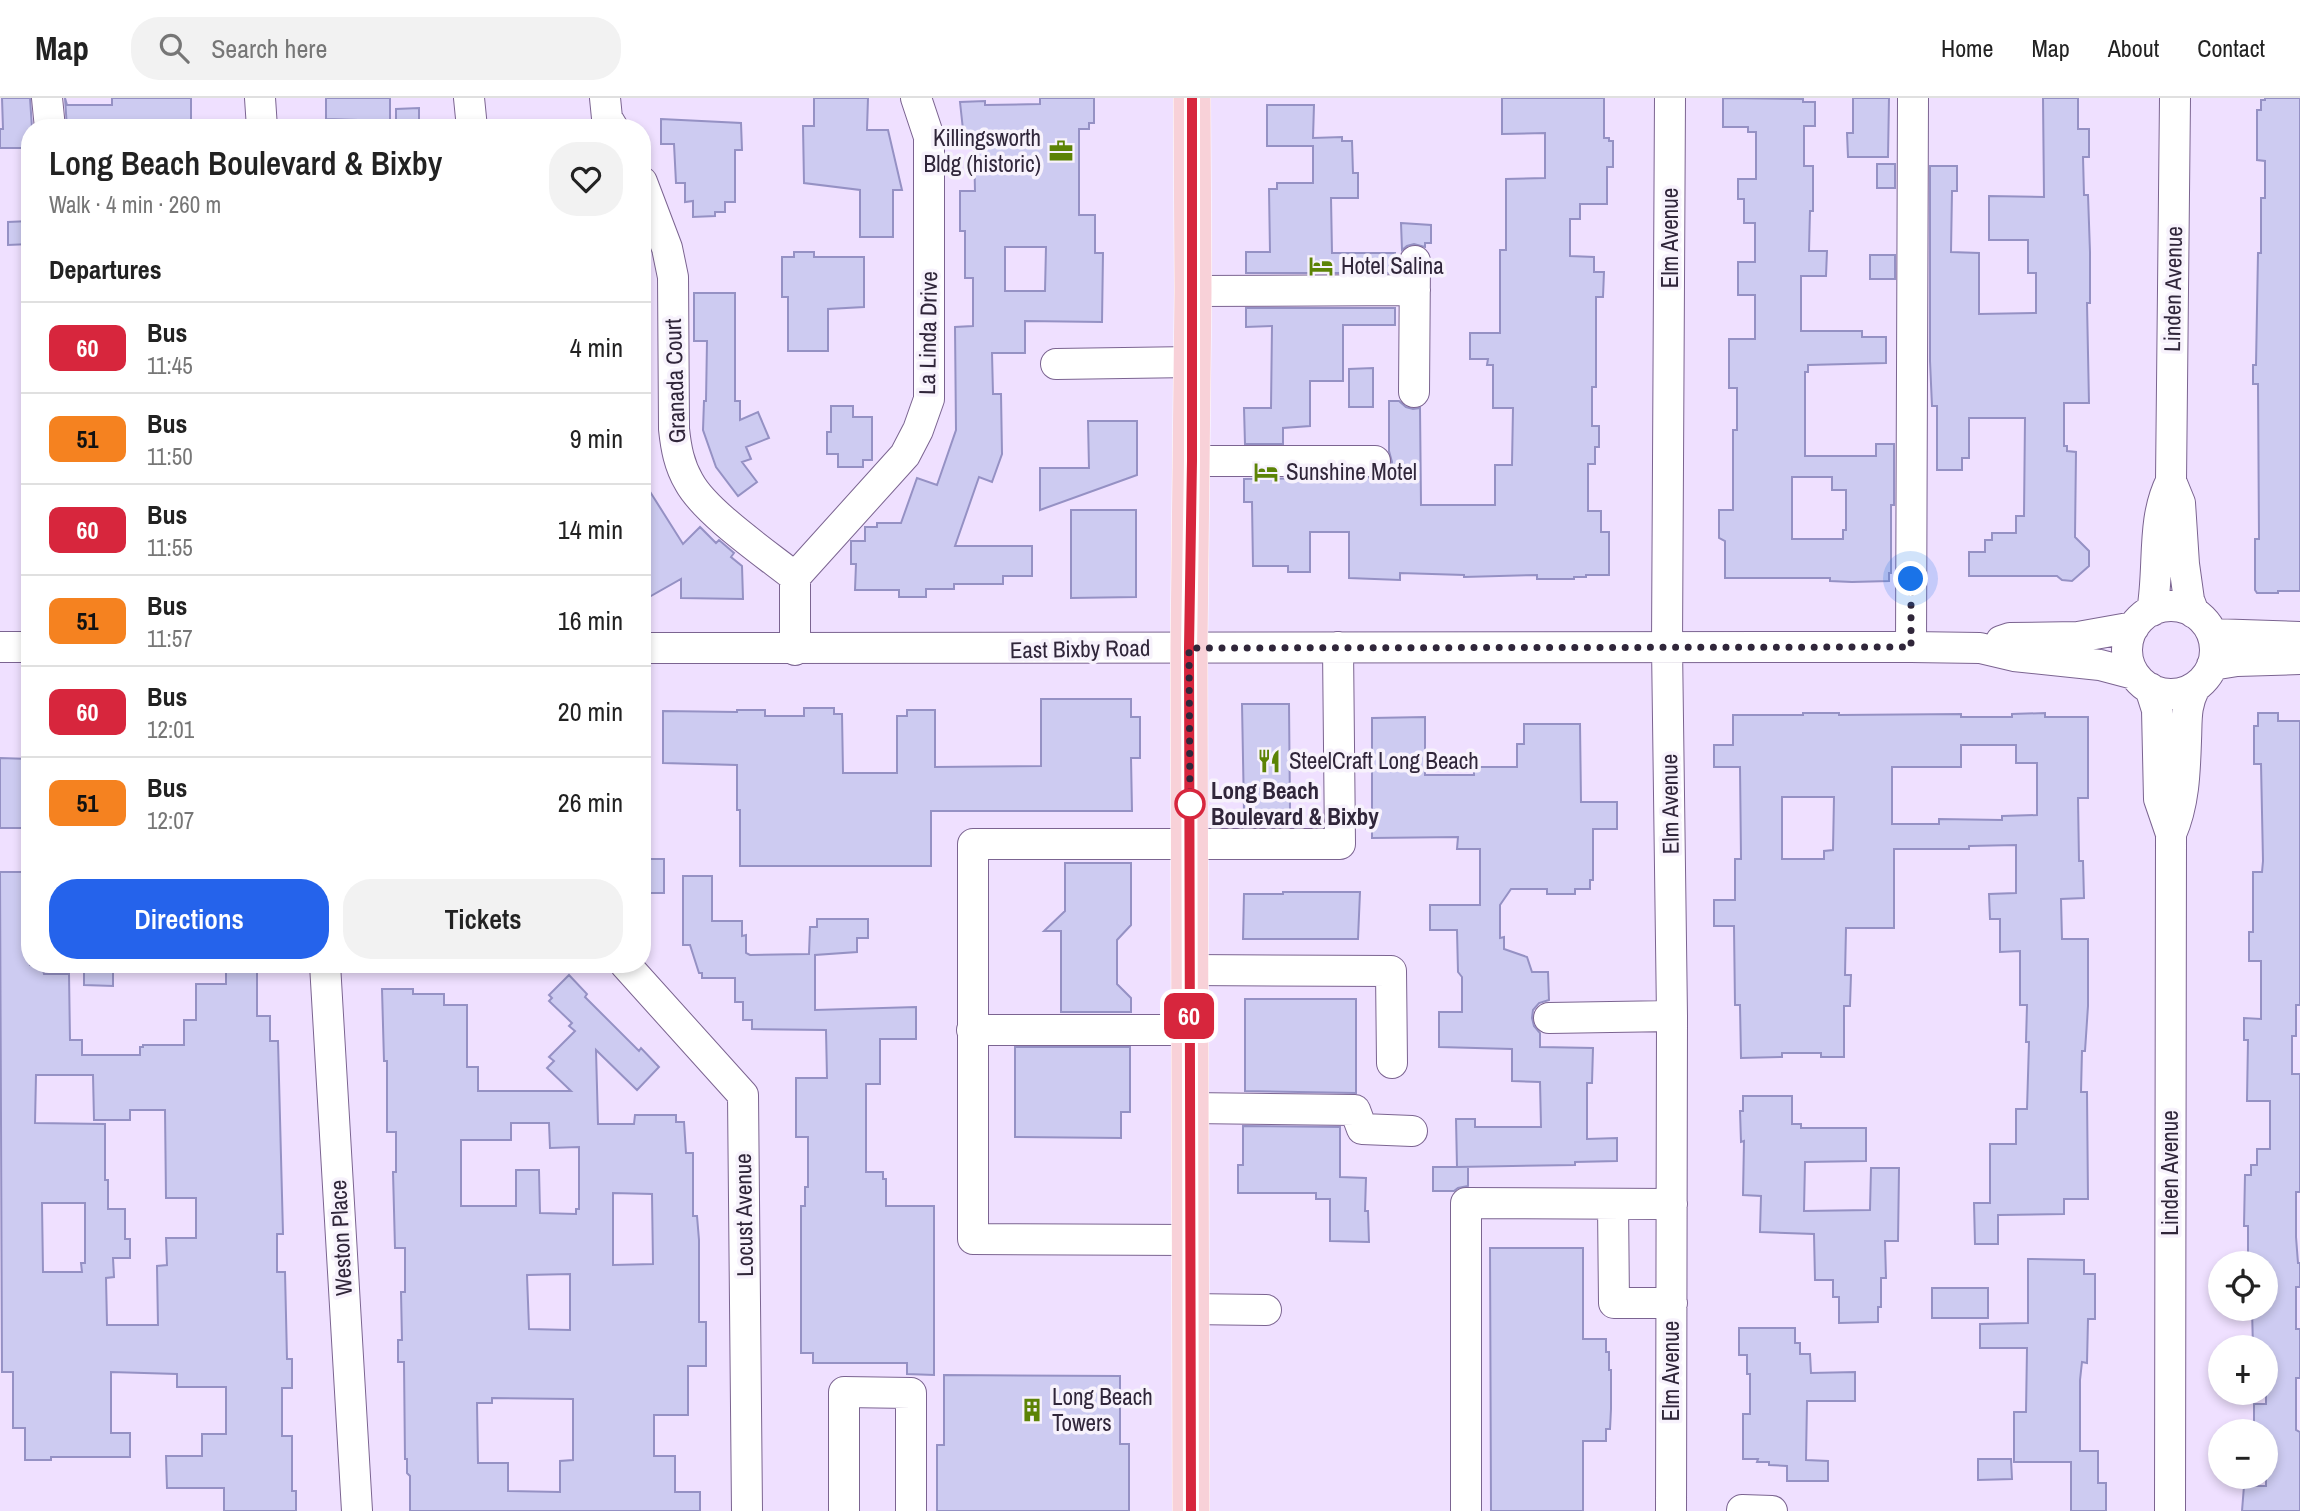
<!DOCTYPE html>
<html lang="en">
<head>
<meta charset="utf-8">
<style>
  body { margin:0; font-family:"Archivo Narrow",sans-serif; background:#f2f2f2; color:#222; height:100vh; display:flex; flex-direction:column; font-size:26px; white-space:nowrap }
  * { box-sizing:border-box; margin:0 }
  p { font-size:23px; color:#767676 }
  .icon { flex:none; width:38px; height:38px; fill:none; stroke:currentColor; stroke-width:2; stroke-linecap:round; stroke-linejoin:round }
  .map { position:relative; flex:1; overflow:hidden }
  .details { position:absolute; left:21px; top:21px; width:630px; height:854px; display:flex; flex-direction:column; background:#fff; border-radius:28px; box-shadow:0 4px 10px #0003 }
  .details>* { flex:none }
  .badge { padding:0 14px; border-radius:10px; font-size:24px; line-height:46px }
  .controls { position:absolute; left:2208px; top:1153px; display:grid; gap:14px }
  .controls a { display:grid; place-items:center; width:70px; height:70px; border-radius:50%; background:#fff; box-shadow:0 4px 10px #0003; font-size:35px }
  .you { position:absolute; width:35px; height:35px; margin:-18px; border:5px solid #fff; border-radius:50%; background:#1a73e8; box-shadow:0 0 0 10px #1a73e833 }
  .map>.badge { position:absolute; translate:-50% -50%; box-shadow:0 0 0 4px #fff }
  h2 { padding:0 28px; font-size:26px; line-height:63px }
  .round { display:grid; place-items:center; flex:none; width:74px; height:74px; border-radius:28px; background:#f2f2f2 }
  .headline { display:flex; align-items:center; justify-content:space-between; height:119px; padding:0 28px }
  h1 { font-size:33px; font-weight:600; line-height:52px }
  .primary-button { display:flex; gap:14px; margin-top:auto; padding:14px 28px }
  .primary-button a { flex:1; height:80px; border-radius:28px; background:#2563eb; color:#fff; font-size:28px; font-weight:600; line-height:80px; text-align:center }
  .primary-button a+a { background:#f2f2f2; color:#222 }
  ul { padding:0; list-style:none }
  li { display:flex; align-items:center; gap:21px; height:91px; padding:0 28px; border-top:2px solid #e0e0e0 }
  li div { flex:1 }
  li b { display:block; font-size:26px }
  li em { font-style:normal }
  li .badge { min-width:77px; font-weight:700; text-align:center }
  header { display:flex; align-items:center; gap:42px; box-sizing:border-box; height:98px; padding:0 35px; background:#fff; border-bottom:2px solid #e0e0e0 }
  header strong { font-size:33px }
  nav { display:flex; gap:38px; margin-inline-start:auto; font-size:24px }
  .search { width:490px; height:63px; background:#f2f2f2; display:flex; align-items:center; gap:18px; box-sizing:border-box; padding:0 24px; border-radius:28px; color:#767676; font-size:26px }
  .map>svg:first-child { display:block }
  .building { fill:#cdcbf1; stroke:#9591c4; stroke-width:2; fill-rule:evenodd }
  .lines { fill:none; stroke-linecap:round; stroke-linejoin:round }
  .minor-casing { stroke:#7b6491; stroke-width:32 }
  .major-casing { stroke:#fff; stroke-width:38 }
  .minor { stroke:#fff; stroke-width:30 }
  .major { stroke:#f8d1d8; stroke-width:37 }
  .line-casing { stroke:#fff; stroke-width:16 }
  .line { stroke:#d7263d; stroke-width:10 }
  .walk { stroke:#30263a; stroke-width:7; stroke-dasharray:0 12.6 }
  .stop-dot { fill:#fff; stroke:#d7263d; stroke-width:3.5 }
  .labels { text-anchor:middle; stroke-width:7; stroke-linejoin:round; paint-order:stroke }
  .poi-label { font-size:23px; fill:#30263a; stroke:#f7f2fc; text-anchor:start }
  .street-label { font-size:23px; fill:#30263a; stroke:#f7f2fc }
  .stop-label { font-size:23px; font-weight:bold; fill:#30263a; stroke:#f7f2fc; text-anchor:start }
</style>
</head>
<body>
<header>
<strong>Map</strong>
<div class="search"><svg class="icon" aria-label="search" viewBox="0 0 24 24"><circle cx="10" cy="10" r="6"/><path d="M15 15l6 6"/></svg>Search here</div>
<nav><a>Home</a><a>Map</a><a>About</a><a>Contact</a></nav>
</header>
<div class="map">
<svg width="2300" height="1413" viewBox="0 0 2300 1413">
  <rect width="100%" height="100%" fill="#efe0ff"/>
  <!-- building -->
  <path class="building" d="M2,0H30L32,30H30L27,50H0V31H3Z
    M65,0L67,7H112V0H191V25L188,30H67Z
    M326,0H390V23L326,21Z
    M814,0H868L867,32H888L902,92H893V139H860V92L804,85L803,28H814Z
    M1040,0H1094V25H1089V31H1079V117H1095V155H1103L1102,224L1025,223V255H992L993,296H1001L1002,356L992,384L979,379L955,448H1032V478H1003V486H954V491H926V499H899V492H855L856,466H851V443H865V429H877V425H901L917,380L937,387L956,332L955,229L973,228V180H965V133H960V93H975L974,49H971V41H964L960,4L985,3V7L1040,6ZM1005,149H1046L1045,193H1005Z
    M1502,0H1604V40H1609V43H1613V69H1607V106H1580V121H1570V158L1594,159V174H1604L1603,199H1596V289H1592V328H1599V349H1595V366H1588V413H1601V434H1609V477H1586V479H1574V481H1537V477L1464,479V477L1400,475V482L1349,480V434H1310V474H1288V468H1253L1252,404H1244V381L1389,379L1392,364L1389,353V303H1399L1406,309L1413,311L1420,310L1421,407H1495V367H1512L1513,310H1493V267H1487L1488,261H1470V235H1500V152H1506V81L1545,80V35L1502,36Z
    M1723,0L1803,1V4H1815V28H1804V68H1813V113H1810L1809,153H1827L1826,178H1801V233H1862V239H1886V265L1808,267V274H1805V358H1876V346H1894V407H1891V475H1889V483L1852,484L1830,483V480H1725V443L1719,440V412H1733V332H1737V290H1729V241H1755V197H1738V164H1755V125H1744V101H1738V81H1756V34H1748V29H1723ZM1792,379H1832V392H1846V432H1843V441H1792Z
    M1853,0H1889L1888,59H1848L1847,35H1853Z
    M2043,0H2078V31H2089V59H2083L2084,97H2088L2090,154V205H2087L2089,305H2064V348H2067V353L2076,354L2075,439L2089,453V468L2072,483L2062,482L2057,478H1969V454H1985V442H1992V435H2016V418H2024L2025,320H1969V360H1962V372H1937V308H1932L1930,263V68H1957V93H1952L1951,154L1979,155V216L2036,215V175H2028V142H1989V98L2044,99Z
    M2265,0H2300V493H2278V495H2257L2255,492V441H2259L2258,286H2253V267H2256L2258,155H2261V100H2265V63L2257,62V12H2261V2H2265Z
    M1267,7H1314L1313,40L1342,39V43H1352L1353,75H1358V100H1331L1332,155H1395V175H1246V154H1270L1269,91H1277V85H1313V48H1267Z
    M419,10V30H396V11Z
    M661,21L741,25L742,52H735V104H725V114H715V118L693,119V103L685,104V85H676L674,46H661Z
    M1877,66H1895V90H1877Z
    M30,123V146L8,147V124Z
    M1401,125L1431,127V145H1425V149L1414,146L1407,148L1402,152Z
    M794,154H814V159H864V209L828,211V253H788V199H782V159H794Z
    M1870,157H1895V181H1870Z
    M694,195H735V303H740V322L758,314L769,340L746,349L751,361L742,364L757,384L738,398L716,369L703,332L704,303H706L707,243H694Z
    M1246,210H1395V227H1343V283H1310V328L1283,330V346H1245L1244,310H1271L1272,228L1246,229Z
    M1373,270V309H1349V271Z
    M831,308H853V319H872V362H863V369H838V356H827V334H831Z
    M1088,323H1137V377L1040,412V370H1089Z
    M642,381L683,446L700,429L716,445L719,442L734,455L731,459L742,468L743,501L681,500V481L642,503Z
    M1071,412H1136V499L1071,500Z
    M1041,601H1131V619H1140V660H1131L1132,713H931V768H740V712H737V667L663,665V613L737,614V612H765V618H804V610H834V616H842L843,675H897V618H907V612H935V669L1041,668Z
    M1242,606H1289L1290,713L1244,714Z
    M1803,615H1839V617L1961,616V619H2012V616L2045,615V619H2088V700H2078L2079,763H2083L2084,800L2061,801L2062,841H2088V908L2085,953H2082L2081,994H2087L2088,1101H2064V1116L1998,1117V1146H1975L1974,1105H1990V1046H2016V1011H2027L2029,944H2026L2027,907H2020V853L2000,854V821H1990L1989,796L2016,795V747L1969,748V751H1894V830H1846L1845,877H1851L1850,908H1844V959H1821V955H1782V959L1741,960L1740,907H1735L1734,828H1714V802H1735V761H1741L1740,669H1714V647H1733V617H1803ZM1961,647H2016V665H2037V717L2002,718V722L1939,721V726H1892V669H1961ZM1782,699H1834L1833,752L1824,753V761H1782Z
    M2258,615H2278V623H2300V907H2296V938H2292V976H2300V1094H2296V1139L2298,1165H2300V1189H2296V1231H2300V1280H2296V1332L2300,1334V1413H2242L2244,1388H2266V1334H2254V1306H2266V1250H2253L2252,1211H2266V1166H2248V1128H2244L2245,1077H2251V1067H2257V1051H2270V1003H2247L2248,942H2244V920L2261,921V863H2249V834H2253V774H2262L2263,763L2261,666H2254V628H2258Z
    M1425,619V677H1474V669H1517V646H1524V626H1580L1581,704H1617V731H1593V782H1590V791H1575V796H1547V791H1511L1500,807V840L1504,839V851L1527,859L1532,874H1548L1549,902L1539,905L1533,912L1532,920L1534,928L1540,935V949L1593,950L1592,985H1587V1041L1617,1040V1063L1575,1064V1067L1457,1069L1456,1021H1475V1029H1541L1540,984L1512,983V951L1439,949V914H1462V879L1458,874L1457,832H1430V807H1480V751H1457L1458,739L1372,740V620Z
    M0,660L30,661V730H0Z
    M642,761H664V795H642Z
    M1065,765H1131V827L1117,842V886L1131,900V914H1061V833H1044L1065,813Z
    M0,774H30V867H42L44,876H69L70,942H82V957H140V949H143V947H184V922H196V886H226V866H257V918H270V943H278L283,1136H277V1174H285L287,1261H292V1290H282V1338H292V1393H296V1413H224V1390H167L166,1358H202V1336H226V1289H177V1276L111,1274V1335H130V1359H51V1362H25V1330H13V1274H2ZM36,977H93L94,1022H130V1012H165L166,1100H196V1140H166L167,1167L157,1168L158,1227H107L106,1180L114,1179L113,1160H130V1141H125V1111H108V1082H105V1026L35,1025ZM42,1105H85V1165H81L82,1174H43Z
    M683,778H712V823H742V838L746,837V855L750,857L809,856L810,829H817V821H868V840H857V854L815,857V912L916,909V941H880V986H866V1074H883V1081H886V1108H934V1277L907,1276V1265H813V1255H801V1108H805V1089H808V1039H796V980H827L826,932L752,931V922H743V904H735V880H702V875H699L690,847H683Z
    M1283,794H1360L1358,841H1243L1244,796H1283Z
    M84,866H113V888L84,887Z
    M569,877L587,896L585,899L639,953L641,950L659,969L637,992L596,952L598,1026H634L635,1017H676V1024H684L686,1055H693V1118H697L699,1142V1224H706V1268H688V1317H654V1358H675V1394H700V1413H410V1378L407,1375V1361H405L404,1264H398V1242H402L401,1194H405V1150H395L393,1074H396V1034H387V963H384L382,891H413V896H444V907H467V969H478V993H571L547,970L554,963L549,959L575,933L569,928L572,925L549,903L552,900L549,897ZM511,1025H549L550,1050L579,1049V1111H576V1116L540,1115L539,1072H516V1108H461V1042H511ZM613,1095L652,1096L653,1166L613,1167ZM570,1176V1232L529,1231L527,1177ZM492,1300L573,1301V1362L560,1363V1394L508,1393V1365H478L477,1305H492Z
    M1245,901H1356V995L1245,993Z
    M1015,949H1130V1014H1121V1040L1015,1039Z
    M1743,998H1792V1026H1801V1030H1866V1063L1805,1064L1804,1113L1870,1112L1871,1070H1899L1898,1143H1885L1886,1180H1881V1209H1878V1224L1839,1225V1199H1833V1182H1815L1814,1136L1760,1134L1761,1098L1743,1097L1744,1043L1741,1044L1740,1013H1743Z
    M1243,1028L1340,1029V1079L1366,1080L1365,1113H1368L1369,1144L1330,1143V1101H1316V1095H1238V1067H1243Z
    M1433,1069H1468V1088L1458,1090L1454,1093H1433Z
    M1490,1150H1583V1241H1606V1254H1609V1272H1611V1311L1610,1331H1606V1343H1583V1413H1491Z
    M2028,1161L2084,1162V1176H2095V1221H2088L2087,1265L2082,1264L2080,1282V1353H2098V1385H2106V1413H2071V1364H2014V1314H2026L2027,1250H1980V1226L2028,1225Z
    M1932,1190H1988V1220H1932Z
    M1739,1230H1795V1245H1800V1256H1810L1811,1275L1855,1274V1303H1807L1806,1362L1828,1363V1383H1787V1368L1769,1367V1364H1757L1758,1361H1743V1316H1750V1276H1747V1257H1739Z
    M944,1277L1120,1278V1346H1129V1413H937V1347H944Z
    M1978,1361H2011L2012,1381L1978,1382Z"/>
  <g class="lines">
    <!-- minor casing -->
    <g class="minor-casing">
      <path id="minor" d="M47,0L50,30
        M260,0L262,30
        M469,0L472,30
        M605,0L607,20L613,30
        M1670,0L1667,548L1672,918L1671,1413
        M642,84L667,150L673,179L674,331C676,350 679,367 689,384C705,414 766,456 795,479
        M1193,193L1415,192
        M1056,266L1192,264
        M1414,294L1415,163
        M1192,363H1375
        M2171,383L2175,0
        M2127 552a44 44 0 1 1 88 0a44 44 0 1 1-88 0Z
        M2152,513C2160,470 2151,422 2171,383L2180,405L2184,466L2189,502L2194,515
        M2212,536L2300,539
        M2001,543L2010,540L2078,539L2134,529
        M0,549H30
        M1911,549L1913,0
        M642,550L1911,549L1980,550L2014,558L2100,567L2134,576
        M795,552V479L905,357L918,332L929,301V39L916,0
        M2212,567L2237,563L2300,561
        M2150,590L2157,612L2159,701L2171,736C2184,707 2185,674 2186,643C2187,621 2185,609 2195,589
        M325,866L357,1413
        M625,866L743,997L747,1413
        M1189,872L1391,873L1392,965
        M1549,920L1672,918
        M972,932H1189
        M1190,1010L1355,1012L1362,1031L1412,1033
        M1613,1106L1614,1205H1672
        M1189,1142L973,1141V746H1340L1338,549
        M1189,1211L1266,1212
        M1742,1412L1772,1413
        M844,1413V1294L911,1295V1413
        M1466,1413V1105L1672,1106
        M2170,1413L2171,736"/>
    </g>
    <!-- major casing -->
    <g class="major-casing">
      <path id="major" d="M1191,1413L1189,549L1193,193L1192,0"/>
    </g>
    <!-- minor -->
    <use href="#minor" class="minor"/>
    <!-- major -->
    <use href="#major" class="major"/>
  </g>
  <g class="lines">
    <!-- line casing -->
    <g class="line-casing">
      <path id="line" d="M1191,1413L1189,550L1192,363V0"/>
    </g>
    <!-- line -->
    <use href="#line" class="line"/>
    <!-- walk -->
    <path class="walk" d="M1190,706L1189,550L1911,549V481"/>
  </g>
  <!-- icons -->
  <defs>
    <g id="office-bare" transform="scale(1.89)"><path d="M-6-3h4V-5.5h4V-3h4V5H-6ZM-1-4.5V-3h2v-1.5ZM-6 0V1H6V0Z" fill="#5c8305" stroke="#f7f2fc" stroke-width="2.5" paint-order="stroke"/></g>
    <g id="hotel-bare" transform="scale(1.89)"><path d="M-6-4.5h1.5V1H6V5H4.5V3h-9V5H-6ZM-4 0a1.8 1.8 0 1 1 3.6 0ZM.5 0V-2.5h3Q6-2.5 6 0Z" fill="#5c8305" stroke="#f7f2fc" stroke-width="2.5" paint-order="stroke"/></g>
    <g id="restaurant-bare" transform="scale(1.89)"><path d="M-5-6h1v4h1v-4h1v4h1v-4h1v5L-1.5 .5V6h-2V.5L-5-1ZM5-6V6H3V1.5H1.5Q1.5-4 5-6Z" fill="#5c8305" stroke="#f7f2fc" stroke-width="2.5" paint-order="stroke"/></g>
    <g id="building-bare" transform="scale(1.89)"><path d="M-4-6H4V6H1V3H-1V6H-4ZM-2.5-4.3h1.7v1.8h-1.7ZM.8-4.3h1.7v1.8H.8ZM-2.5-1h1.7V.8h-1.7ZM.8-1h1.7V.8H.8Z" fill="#5c8305" stroke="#f7f2fc" stroke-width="2.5" paint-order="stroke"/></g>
  </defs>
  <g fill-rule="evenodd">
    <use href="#office-bare" x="1061" y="53"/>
    <use href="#hotel-bare" x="1321" y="168"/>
    <use href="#hotel-bare" x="1266" y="374"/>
    <use href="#restaurant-bare" x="1269" y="663"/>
    <use href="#building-bare" x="1032" y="1312"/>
  </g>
  <!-- markers -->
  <circle class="stop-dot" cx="1190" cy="706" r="14"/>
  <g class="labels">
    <!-- poi labels -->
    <g class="poi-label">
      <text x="1041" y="48" text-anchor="end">Killingsworth<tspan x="1041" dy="26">Bldg (historic)</tspan></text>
      <text x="1341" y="176">Hotel Salina</text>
      <text x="1286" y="382">Sunshine Motel</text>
      <text x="1289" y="671">SteelCraft Long Beach</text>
      <text x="1052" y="1307">Long Beach<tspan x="1052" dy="26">Towers</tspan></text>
    </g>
    <!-- street labels -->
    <g class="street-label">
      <text transform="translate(1670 140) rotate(-90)" y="8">Elm Avenue</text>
      <text transform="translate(2173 191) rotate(-89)" y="8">Linden Avenue</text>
      <text transform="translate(928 235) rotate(-89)" y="8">La Linda Drive</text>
      <text transform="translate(675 283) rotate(-92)" y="8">Granada Court</text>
      <text transform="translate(1080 551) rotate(-1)" y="8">East Bixby Road</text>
      <text transform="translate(1670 706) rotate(-91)" y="8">Elm Avenue</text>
      <text transform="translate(2170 1075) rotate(-90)" y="8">Linden Avenue</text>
      <text transform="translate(744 1117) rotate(-91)" y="8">Locust Avenue</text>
      <text transform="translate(341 1140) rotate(-93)" y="8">Weston Place</text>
      <text transform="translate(1671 1273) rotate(-90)" y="8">Elm Avenue</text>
    </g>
    <!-- stop labels -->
    <g class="stop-label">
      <text x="1211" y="701">Long Beach<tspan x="1211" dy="26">Boulevard &amp; Bixby</tspan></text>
    </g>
  </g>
</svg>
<div class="controls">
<a><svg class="icon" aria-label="locate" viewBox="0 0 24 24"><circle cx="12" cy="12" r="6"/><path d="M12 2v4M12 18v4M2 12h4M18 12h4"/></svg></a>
<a>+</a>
<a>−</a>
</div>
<div class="you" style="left:1911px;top:481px"></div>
<b class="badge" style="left:1189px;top:918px;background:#d7263d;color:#fff">60</b>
<section class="details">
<div class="headline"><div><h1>Long Beach Boulevard &amp; Bixby</h1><p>Walk · 4 min · 260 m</p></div><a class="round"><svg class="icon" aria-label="heart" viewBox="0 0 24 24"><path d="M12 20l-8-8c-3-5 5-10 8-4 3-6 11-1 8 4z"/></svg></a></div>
<h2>Departures</h2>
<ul>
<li><span class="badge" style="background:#d7263d;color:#fff">60</span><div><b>Bus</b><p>11:45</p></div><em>4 min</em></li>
<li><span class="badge" style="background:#f58220;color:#111">51</span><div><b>Bus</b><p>11:50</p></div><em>9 min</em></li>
<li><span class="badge" style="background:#d7263d;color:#fff">60</span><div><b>Bus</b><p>11:55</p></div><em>14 min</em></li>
<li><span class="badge" style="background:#f58220;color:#111">51</span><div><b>Bus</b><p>11:57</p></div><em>16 min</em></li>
<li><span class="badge" style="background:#d7263d;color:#fff">60</span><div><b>Bus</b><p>12:01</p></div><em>20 min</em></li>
<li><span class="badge" style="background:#f58220;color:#111">51</span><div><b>Bus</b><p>12:07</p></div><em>26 min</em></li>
</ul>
<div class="primary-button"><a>Directions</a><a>Tickets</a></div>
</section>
</div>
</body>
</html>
